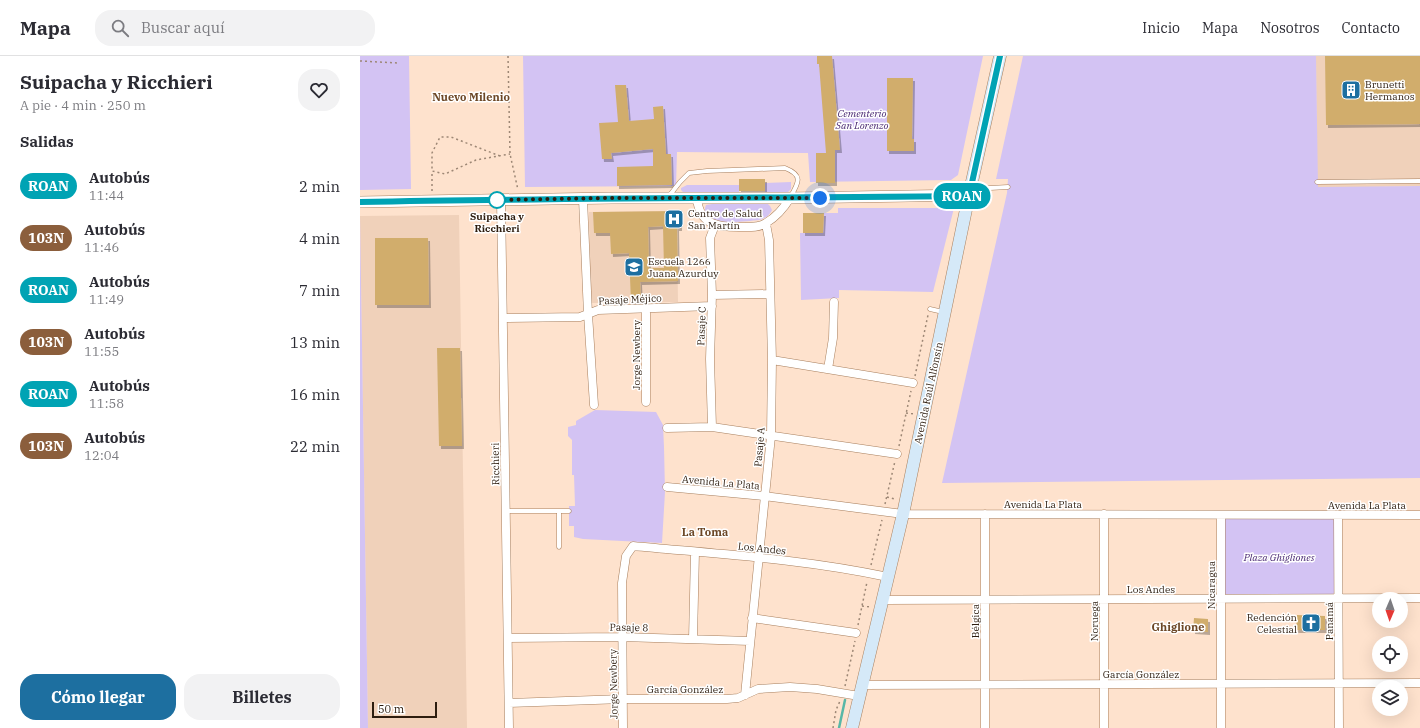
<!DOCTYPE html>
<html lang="es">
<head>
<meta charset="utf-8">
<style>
  body { margin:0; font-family:"IBM Plex Serif",serif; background:#f2f2f3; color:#2b2b33; height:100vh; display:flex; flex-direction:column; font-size:15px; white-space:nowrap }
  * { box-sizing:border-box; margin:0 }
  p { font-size:13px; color:#7c7c81 }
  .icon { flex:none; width:22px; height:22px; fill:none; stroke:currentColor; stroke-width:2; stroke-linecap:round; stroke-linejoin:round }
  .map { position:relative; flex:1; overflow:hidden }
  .drawer { display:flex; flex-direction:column; background:#fff; width:360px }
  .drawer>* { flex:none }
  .badge { padding:0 8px; border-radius:13px; font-size:14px; line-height:26px }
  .needle { width:26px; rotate:182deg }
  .fabs { position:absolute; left:1012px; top:536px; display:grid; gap:8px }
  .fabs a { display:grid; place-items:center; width:36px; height:36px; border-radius:50%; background:#fff; box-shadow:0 4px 16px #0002; font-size:20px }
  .scale { position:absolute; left:12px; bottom:10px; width:65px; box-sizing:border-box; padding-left:4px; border:2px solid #2d1d0f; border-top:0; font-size:11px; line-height:14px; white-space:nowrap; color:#2d1d0f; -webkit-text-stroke:3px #fff; paint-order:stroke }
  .you { position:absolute; width:20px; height:20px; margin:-10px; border:3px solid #fff; border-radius:50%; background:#1a73e8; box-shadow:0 0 0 6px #1a73e833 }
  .map>.badge { position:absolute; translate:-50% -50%; box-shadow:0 0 0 2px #fff }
  h2 { padding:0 20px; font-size:15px; line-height:36px }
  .round { display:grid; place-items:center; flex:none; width:42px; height:42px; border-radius:16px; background:#f2f2f3 }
  .summary { display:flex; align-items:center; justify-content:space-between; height:68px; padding:0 20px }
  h1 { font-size:19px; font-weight:700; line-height:30px }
  .action { display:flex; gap:8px; margin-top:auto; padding:8px 20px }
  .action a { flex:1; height:46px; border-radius:16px; background:#1d6fa0; color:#fff; font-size:16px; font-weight:700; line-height:46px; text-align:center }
  .action a+a { background:#f2f2f3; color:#2b2b33 }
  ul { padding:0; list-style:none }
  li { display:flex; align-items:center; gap:12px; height:52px; padding:0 20px }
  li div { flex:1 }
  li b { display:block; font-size:15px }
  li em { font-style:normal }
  li .badge { min-width:44px; font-weight:700; text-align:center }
  header { display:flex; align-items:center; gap:24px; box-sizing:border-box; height:56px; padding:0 20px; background:#fff; border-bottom:1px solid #e1e1e2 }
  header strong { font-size:19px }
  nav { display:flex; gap:22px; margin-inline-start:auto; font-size:14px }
  .search { width:280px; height:36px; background:#f2f2f3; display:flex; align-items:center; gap:10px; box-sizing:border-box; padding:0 14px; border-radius:16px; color:#7c7c81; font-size:15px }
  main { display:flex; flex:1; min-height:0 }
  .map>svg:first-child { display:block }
  .built { fill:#f0d1ba }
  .green { fill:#d3c3f3 }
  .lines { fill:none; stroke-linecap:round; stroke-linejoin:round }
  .stream { stroke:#58b7a7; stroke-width:2.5 }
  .building { fill:#d1ad6c; fill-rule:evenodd; filter:url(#shadow) }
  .service-casing { stroke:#a87f5d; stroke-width:5 }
  .minor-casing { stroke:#a87f5d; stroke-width:9 }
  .tertiary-casing { stroke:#a87f5d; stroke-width:12 }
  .secondary-casing { stroke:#a87f5d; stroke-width:13 }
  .path { stroke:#9d8775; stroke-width:1.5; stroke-dasharray:2 3; stroke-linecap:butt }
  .service { stroke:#fff; stroke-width:4 }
  .minor { stroke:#fff; stroke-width:8 }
  .tertiary { stroke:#fff; stroke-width:11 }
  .secondary { stroke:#d5e9f8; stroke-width:12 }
  .line-casing { stroke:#fff; stroke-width:9 }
  .line { stroke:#00a3b4; stroke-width:6 }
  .walk { stroke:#2d1d0f; stroke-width:4; stroke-dasharray:0 7.2 }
  .stop-dot { fill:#fff; stroke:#00a3b4; stroke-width:2 }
  .labels { text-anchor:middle; stroke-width:3; stroke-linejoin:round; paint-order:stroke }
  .poi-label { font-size:10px; fill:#2d1d0f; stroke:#fff; text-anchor:start }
  .park-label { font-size:10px; font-style:italic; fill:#492872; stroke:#fff }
  .stop-label { font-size:10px; font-weight:bold; fill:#2d1d0f; stroke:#fff }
  .street-label { font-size:10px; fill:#2d1d0f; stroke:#fff }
  .neighbourhood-label { font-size:11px; font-weight:bold; fill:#6c4726; stroke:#fff }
</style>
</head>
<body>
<header>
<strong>Mapa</strong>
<div class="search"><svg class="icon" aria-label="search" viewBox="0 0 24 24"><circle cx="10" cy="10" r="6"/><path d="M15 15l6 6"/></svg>Buscar aquí</div>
<nav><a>Inicio</a><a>Mapa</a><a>Nosotros</a><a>Contacto</a></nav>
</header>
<main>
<section class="drawer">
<div class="summary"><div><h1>Suipacha y Ricchieri</h1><p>A pie · 4 min · 250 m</p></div><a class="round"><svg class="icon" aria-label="heart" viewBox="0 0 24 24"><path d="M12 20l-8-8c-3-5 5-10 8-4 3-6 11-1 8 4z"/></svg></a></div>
<h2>Salidas</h2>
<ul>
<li><span class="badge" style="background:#00a3b4;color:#fff">ROAN</span><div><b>Autobús</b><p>11:44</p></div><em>2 min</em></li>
<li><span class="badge" style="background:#8b5e3c;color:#fff">103N</span><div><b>Autobús</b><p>11:46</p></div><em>4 min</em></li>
<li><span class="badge" style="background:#00a3b4;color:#fff">ROAN</span><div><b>Autobús</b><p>11:49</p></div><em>7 min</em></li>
<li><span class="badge" style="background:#8b5e3c;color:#fff">103N</span><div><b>Autobús</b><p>11:55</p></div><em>13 min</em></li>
<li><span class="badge" style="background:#00a3b4;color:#fff">ROAN</span><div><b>Autobús</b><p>11:58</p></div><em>16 min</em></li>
<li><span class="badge" style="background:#8b5e3c;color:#fff">103N</span><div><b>Autobús</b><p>12:04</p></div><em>22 min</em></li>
</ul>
<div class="action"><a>Cómo llegar</a><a>Billetes</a></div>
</section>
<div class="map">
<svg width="1060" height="672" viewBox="0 0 1060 672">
  <defs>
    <filter id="shadow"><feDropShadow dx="2" dy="3" stdDeviation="0" flood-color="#0004"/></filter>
  </defs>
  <rect width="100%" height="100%" fill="#fee2cd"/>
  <!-- built -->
  <path class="built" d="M956,0H1060V130L957,132Z
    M308,155L309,176L317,177L318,246L230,247L229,156Z
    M99,159L107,672H8L0,160Z"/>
  <!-- green -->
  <path class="green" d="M0,0H49L51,133L0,134Z
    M163,0H623L598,119L591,124L450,126L448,97L317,96L316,130L165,131Z
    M663,0H956L958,131L1060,130V422L582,427L647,137L648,123H636Z
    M431,126V133L428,136H405V127Z
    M327,129H379V136L360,139L324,137L321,134V132Z
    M407,147L410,150L412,154C409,160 406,162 399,164C386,165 359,170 349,160C345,156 344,154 346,149L352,148Z
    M478,152H594L573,236L479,234V242L441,244L440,177H463L464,157H478Z
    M0,160L8,672H0Z
    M235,354L296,356L303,369L304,391L305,436L302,487L223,483L214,481V470H209V450H215L214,419H212V384L208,380V371L216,369V365Z
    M971,461L974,464L975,536L973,538L864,539V464L867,462Z"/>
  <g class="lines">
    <!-- stream -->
    <path class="stream" d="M479,672L485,644"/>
  </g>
  <!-- building -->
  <path class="building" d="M457,0H472L480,94H475V127H456V97H466L459,8H457Z
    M965,0H1060V68L966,69Z
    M527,22H553L552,83H554V95H527Z
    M255,29H266L269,65L294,63L293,51L303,50L306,98H311L312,129L257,130V111L293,110V93L251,97L252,103H242L239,67L258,66Z
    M379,123H405V135H379Z
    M320,155V172H317L318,225L280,226L281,246H271L269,197L251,198L250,177H234L233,156ZM303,170L304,212H289L288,171Z
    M443,157H464L463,177H443Z
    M15,182H68L69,249H15Z
    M77,292H100L102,390H79Z
    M937,559L965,560V574H936Z
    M834,562L848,563V576L833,575Z"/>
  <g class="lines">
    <!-- service casing -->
    <g class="service-casing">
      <path id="service" d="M957,126L1060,125
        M612,133L648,131
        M309,140L320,126L329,117L347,115L425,112C443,119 439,126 431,140
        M570,253L583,256
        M146,455H209
        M199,491V455"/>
    </g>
    <!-- minor casing -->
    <g class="minor-casing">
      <path id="minor" d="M337,142C339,168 356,171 379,171C388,171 399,172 406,167C416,161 424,152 430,142
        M223,143L228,258L234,349
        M141,144L149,672
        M352,239L410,238
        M286,252V346
        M143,262L220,261L238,254L352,250
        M412,304L553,327
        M468,313L473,282L474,246
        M352,371L350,303L352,239L350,182L355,169
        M307,372L352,371L537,398
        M307,431L404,440L543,458L1060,459
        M978,459L979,672
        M523,544L1060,542
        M392,562L496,577
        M148,582L262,581L390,585
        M333,583L335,496
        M501,629L1060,627
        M385,639L411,380L412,304L409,184L406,168
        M149,647L263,643H367L378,642L398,633L430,631L457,633L499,640
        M263,672L262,527L266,500L273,490C358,498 444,503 528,521
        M625,672V458
        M744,672V458
        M861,672V459"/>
    </g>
    <!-- tertiary casing -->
    <g class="tertiary-casing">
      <path id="tertiary" d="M0,146L251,142H430L609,139"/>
    </g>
    <!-- secondary casing -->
    <g class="secondary-casing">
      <path id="secondary" d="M492,672L543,458L609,139L640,0"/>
    </g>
    <!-- path -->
    <path class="path" d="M148,0L150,98L158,134
      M0,5L38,7
      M140,100L91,81H80L72,97V115L85,118L116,104L150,98
      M72,135V115
      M555,320L568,259
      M546,357L554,358
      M539,390L551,335
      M527,441L535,443
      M525,448L535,405
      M511,509L522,464
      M502,550L510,551
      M498,569L507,526
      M485,630L495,585
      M473,672L476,654L480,645"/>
    <!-- service -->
    <use href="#service" class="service"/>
    <!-- minor -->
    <use href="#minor" class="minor"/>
    <!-- tertiary -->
    <use href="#tertiary" class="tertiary"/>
    <!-- secondary -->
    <use href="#secondary" class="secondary"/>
  </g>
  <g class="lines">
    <!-- line casing -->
    <g class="line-casing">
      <path id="line" d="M0,146C203,142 406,142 609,140L640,0"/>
    </g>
    <!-- line -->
    <use href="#line" class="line"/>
    <!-- walk -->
    <path class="walk" d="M137,144L251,142H460"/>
  </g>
  <!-- icons -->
  <defs>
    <g id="building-square" transform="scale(1)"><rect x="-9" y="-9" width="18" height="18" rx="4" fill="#1d6fa0" stroke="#fff"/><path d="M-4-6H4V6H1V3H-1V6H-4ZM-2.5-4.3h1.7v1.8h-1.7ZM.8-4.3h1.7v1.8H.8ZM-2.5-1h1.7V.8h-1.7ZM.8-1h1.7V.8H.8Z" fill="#fff"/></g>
    <g id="hospital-square" transform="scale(1)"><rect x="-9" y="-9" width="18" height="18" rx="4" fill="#1d6fa0" stroke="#fff"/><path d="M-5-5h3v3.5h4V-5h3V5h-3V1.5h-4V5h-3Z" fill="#fff"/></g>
    <g id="school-square" transform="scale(1)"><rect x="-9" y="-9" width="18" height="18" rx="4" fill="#1d6fa0" stroke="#fff"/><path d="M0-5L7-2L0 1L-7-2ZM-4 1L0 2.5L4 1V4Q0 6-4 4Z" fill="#fff"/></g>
    <g id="church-square" transform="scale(1)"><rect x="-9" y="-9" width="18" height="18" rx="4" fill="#1d6fa0" stroke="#fff"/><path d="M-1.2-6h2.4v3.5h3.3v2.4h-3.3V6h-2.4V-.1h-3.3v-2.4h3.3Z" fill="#fff"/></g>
  </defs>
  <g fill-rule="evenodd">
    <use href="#building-square" x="991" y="34"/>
    <use href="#hospital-square" x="314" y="163"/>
    <use href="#school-square" x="274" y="211"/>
    <use href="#church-square" x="951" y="567"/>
  </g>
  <!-- markers -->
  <circle class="stop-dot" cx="137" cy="144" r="8"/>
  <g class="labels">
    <!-- poi labels -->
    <g class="poi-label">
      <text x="1005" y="32">Brunetti<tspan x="1005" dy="12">Hermanos</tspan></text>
      <text x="328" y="161">Centro de Salud<tspan x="328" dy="12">San Martín</tspan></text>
      <text x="288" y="209">Escuela 1266<tspan x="288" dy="12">Juana Azurduy</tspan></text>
      <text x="937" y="565" text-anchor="end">Redención<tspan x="937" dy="12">Celestial</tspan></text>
    </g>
    <!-- park labels -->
    <g class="park-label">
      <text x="502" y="61">Cementerio<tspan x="502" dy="12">San Lorenzo</tspan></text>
      <text x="919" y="505">Plaza Ghigliones</text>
    </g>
    <!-- stop labels -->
    <g class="stop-label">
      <text x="137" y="164">Suipacha y<tspan x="137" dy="12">Ricchieri</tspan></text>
    </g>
    <!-- street labels -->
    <g class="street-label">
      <text transform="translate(270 243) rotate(-3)" y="4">Pasaje Méjico</text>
      <text transform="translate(341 270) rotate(-88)" y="4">Pasaje C</text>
      <text transform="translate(276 299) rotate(-90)" y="4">Jorge Newbery</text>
      <text transform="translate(568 337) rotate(-78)" y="4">Avenida Raúl Alfonsín</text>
      <text transform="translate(399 391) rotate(-85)" y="4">Pasaje A</text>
      <text transform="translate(135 408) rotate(-91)" y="4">Ricchieri</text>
      <text transform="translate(361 426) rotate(5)" y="4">Avenida La Plata</text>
      <text x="683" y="452">Avenida La Plata</text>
      <text x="1007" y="453">Avenida La Plata</text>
      <text transform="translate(402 492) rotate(6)" y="4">Los Andes</text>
      <text transform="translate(851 529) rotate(-90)" y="4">Nicaragua</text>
      <text x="791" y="537">Los Andes</text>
      <text transform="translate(615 565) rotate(-90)" y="4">Bélgica</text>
      <text transform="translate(734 565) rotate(-90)" y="4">Noruega</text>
      <text transform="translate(969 565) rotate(-90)" y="4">Panamá</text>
      <text transform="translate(269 571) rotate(1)" y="4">Pasaje 8</text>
      <text x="781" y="622">García González</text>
      <text transform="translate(253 628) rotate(-91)" y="4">Jorge Newbery</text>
      <text x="325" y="637">García González</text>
    </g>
    <!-- neighbourhood labels -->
    <g class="neighbourhood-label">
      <text x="111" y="45">Nuevo Milenio</text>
      <text x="345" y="480">La Toma</text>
      <text x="818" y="575">Ghiglione</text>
    </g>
  </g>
</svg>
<div class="fabs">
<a><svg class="needle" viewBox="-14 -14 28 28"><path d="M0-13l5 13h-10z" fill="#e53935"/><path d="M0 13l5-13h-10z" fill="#7c7c81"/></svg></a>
<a><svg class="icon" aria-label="locate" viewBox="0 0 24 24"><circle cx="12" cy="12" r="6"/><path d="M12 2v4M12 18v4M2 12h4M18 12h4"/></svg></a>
<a><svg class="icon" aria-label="layers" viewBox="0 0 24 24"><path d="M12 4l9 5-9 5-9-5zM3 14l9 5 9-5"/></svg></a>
</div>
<div class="scale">50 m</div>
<div class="you" style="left:460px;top:142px"></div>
<b class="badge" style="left:602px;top:140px;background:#00a3b4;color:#fff">ROAN</b>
</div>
</main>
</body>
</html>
